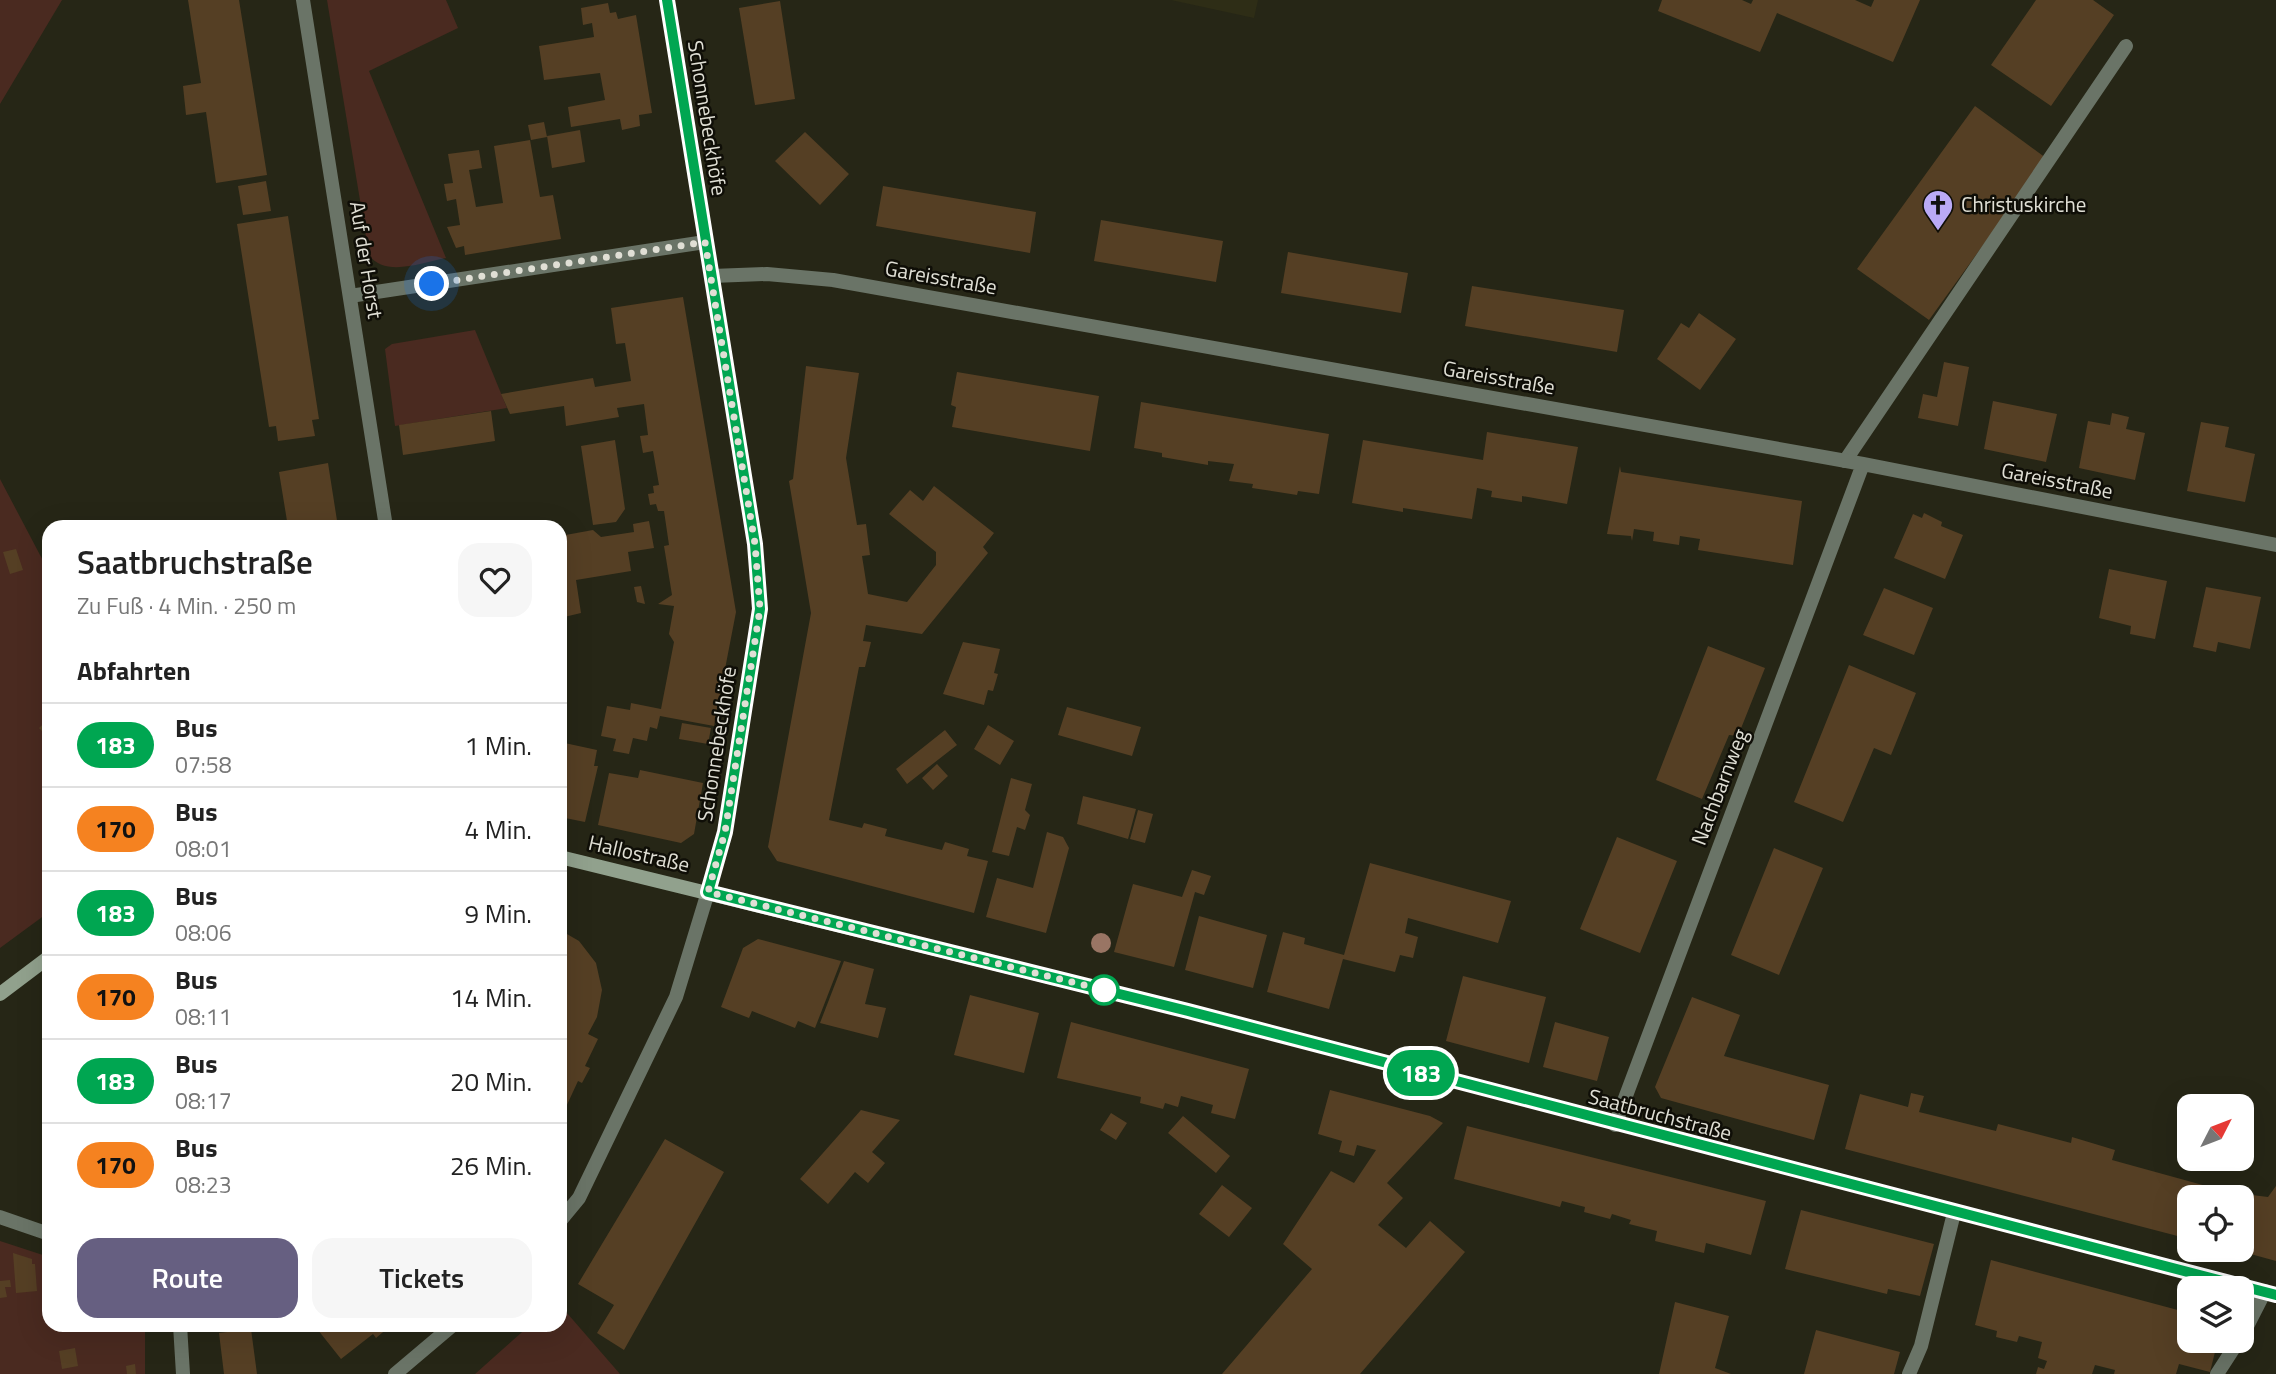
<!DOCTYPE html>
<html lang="de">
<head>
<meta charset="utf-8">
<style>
  body { margin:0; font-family:"Titillium Web",sans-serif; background:#f6f6f6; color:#222; height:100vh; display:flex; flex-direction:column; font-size:26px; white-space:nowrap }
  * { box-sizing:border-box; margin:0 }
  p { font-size:23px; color:#767676 }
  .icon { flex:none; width:38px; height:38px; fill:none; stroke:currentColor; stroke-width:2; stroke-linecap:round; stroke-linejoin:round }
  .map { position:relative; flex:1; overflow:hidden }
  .sheet { position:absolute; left:42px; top:520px; width:525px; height:812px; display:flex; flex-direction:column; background:#fff; border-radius:21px; box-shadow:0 7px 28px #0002 }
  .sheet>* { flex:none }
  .badge { padding:0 14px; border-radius:23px; font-size:24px; line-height:46px }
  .needle { width:46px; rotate:48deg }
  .buttons { position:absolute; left:2177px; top:1094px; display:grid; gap:14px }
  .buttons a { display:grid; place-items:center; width:77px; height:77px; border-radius:14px; background:#fff; box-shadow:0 7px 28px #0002; font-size:35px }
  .you { position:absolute; width:35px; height:35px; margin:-18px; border:5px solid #fff; border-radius:50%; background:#1a73e8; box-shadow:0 0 0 10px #1a73e833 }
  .map>.badge { position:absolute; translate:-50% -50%; box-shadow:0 0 0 4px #fff }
  h2 { padding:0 35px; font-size:26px; line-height:63px }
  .round { display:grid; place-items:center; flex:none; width:74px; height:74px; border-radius:21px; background:#f6f6f6 }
  .overview { display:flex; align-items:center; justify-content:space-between; height:119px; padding:0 35px }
  h1 { font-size:33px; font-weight:600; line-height:52px }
  .button { display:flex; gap:14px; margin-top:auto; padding:14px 35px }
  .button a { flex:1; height:80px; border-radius:21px; background:#665f81; color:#fff; font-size:28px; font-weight:600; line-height:80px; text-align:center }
  .button a+a { background:#f6f6f6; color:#222 }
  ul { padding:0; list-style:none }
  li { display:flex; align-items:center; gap:21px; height:84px; padding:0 35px; border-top:2px solid #e0e0e0 }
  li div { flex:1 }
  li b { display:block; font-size:26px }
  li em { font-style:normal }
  li .badge { min-width:77px; font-weight:700; text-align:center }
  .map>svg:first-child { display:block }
  .built { fill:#2e2d16 }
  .green { fill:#4a2a20 }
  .building { fill:#553f24 }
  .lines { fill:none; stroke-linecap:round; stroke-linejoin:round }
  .lane { stroke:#6a7467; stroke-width:14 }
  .street { stroke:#6a7467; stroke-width:14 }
  .secondary { stroke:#91a18d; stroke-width:14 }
  .tree { fill:#997564 }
  .line-casing { stroke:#fff; stroke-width:16 }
  .line { stroke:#00a651; stroke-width:10 }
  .walk { stroke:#e0dfd5; stroke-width:7; stroke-dasharray:0 12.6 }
  .stop-dot { fill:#fff; stroke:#00a651; stroke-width:3.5 }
  .labels { text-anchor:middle; stroke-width:5; stroke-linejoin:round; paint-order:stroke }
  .street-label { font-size:21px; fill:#e0dfd5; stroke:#0f0e07 }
  .poi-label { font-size:21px; fill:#e0dfd5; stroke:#0f0e07; text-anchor:start }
</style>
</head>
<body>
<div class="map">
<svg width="2276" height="1374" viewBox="0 0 2276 1374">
  <rect width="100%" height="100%" fill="#262616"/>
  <!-- built -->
  <path class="built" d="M1171,0H1258L1254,18Z"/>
  <!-- green -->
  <path class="green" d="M0,0H62L0,104Z
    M327,0H446L458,28L369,71L446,258C423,262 385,278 369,255Z
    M475,330L507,408L395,426L385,349L392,344Z
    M0,479L49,572V912L0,948Z
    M0,1241L49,1257V1325H145V1374H0Z
    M560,1305L620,1374H475L530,1325H560Z"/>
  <!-- building -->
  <path class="building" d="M188,0H239L267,175L216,183L206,112L186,115L183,86L201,83Z
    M1662,0H1742L1751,4L1753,0H1855L1871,7L1874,0H1920L1893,62L1777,13L1760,52L1658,11Z
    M2036,0H2093L2114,15L2051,106L1991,65Z
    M780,1L795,99L755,105L739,8Z
    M608,3L610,13L616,12L618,19L636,15L652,113L639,115L640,126L622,130L620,119L571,127L568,107L605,100L600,73L544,80L539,46L594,37L592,23L583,25L581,8Z
    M1975,106L2046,158L1929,320L1857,269Z
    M544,122L547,137L531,140L528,125Z
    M580,130L585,162L552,168L547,136Z
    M805,132L849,174L820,205L775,161Z
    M530,140L540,197L553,195L561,239L465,255L464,246L456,248L447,227L460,225L456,199L447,201L444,184L453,183L448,154L479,150L482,168L469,170L476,207L489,205L503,203L494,146Z
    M266,181L271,211L243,215L238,186Z
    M883,186L1036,212L1030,253L876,226Z
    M288,216L319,419L312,420L315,436L278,441L276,426L269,427L237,224Z
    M1101,220L1223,241L1216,282L1094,261Z
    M1288,252L1408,273L1401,313L1281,293Z
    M1472,286L1624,310L1617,352L1465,326Z
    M683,297L736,612L714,726L660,716L657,729L650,727L647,741L633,738L629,754L613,751L616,739L601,736L607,706L630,710L631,703L661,709L674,642L669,634L674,606L658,604L672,595L664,546L669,545L664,511H658L656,504L650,505L648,494L654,493L653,486L659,485L653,451L643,453L640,436L648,435L644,404L617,408L619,417L566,426L564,406L510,414L501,394L593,378L595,387L631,381L625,343L616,344L611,308Z
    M1699,313L1736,339L1700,390L1657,359L1681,323L1689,328Z
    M1944,362L1969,367L1958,426L1918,418L1923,394L1937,397Z
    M806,366L859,373L846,458L857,525L866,524L870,555L862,556L868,594L907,602L936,565V552L889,514L910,490L923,501L934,486L994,533L983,547L988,553L922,634L866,625L863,641L871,642L865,667H859L829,820L862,828L864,823L887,829L885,836L942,850L945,842L969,849L967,856L988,861L974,913L777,861L768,847L811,613L789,481L793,479Z
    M957,372L1099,396L1090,451L952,427L956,407L951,405Z
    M1993,401L2057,414L2046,462L1984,449Z
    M1141,402L1329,434L1319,494L1298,491L1297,495L1252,488L1253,484L1229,481L1234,464L1208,461V465L1162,457V453L1134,448Z
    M491,411L495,441L403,455L399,425Z
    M2112,413L2129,417L2126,429L2145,433L2135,480L2079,468L2088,421L2110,425Z
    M2201,422L2229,427L2225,447L2255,454L2245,502L2187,491Z
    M1487,432L1578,447L1567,504L1522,496V502L1491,497L1492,491L1477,488L1472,519L1403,508V512L1352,503L1363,440L1483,460Z
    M615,440L625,509L616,522L593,525L581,446Z
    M328,463L338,527H288L279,472Z
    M1620,466L1621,472L1802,501L1793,565L1698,550L1700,539L1680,536L1679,545L1653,541L1654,532L1634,529L1632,541L1631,536L1607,534Z
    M1924,513L1942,522L1941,526L1963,535L1945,579L1894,558L1913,514L1922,518Z
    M649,521L654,548L628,552L631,571L576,580L581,613L560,618V536L593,530L601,537L634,532L633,524Z
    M16,549L23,570L10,574L3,552Z
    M2109,569L2167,581L2155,639L2130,634L2131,626L2099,618Z
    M641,586L645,604L637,602L634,587Z
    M2206,587L2261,597L2250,649L2218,642L2216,652L2193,647Z
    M1884,588L1933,608L1914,655L1863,635Z
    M963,642L1000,649L994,673L998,674L993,691L988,690L984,705L943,694Z
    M1708,646L1765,668L1738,736L1729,735L1702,799L1656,780Z
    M1849,665L1916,693L1891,755L1874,748L1843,822L1794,802Z
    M1067,707L1141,727L1132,756L1058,735Z
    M49,718V738L39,728Z
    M682,723L711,728L708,744L679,739Z
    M988,725L1014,741L1000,765L974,749Z
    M945,730L957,745L907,784L896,769Z
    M560,742L597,750L594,766H598L585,822L560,817Z
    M937,764L948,776L933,790L922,778Z
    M640,770L703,783L694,834L681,843L598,825L609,773L638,778Z
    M1011,778L1032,784L1025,810L1030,815L1025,830L1017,827L1009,856L992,852Z
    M1083,796L1136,809L1128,839L1077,824Z
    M1138,810L1153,814L1145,843L1130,839Z
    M1047,832L1063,837L1069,848L1046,933L986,917L997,878L1033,888Z
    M1617,837L1677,861L1640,953L1580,929Z
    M1774,848L1823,868L1779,975L1731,955Z
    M1370,863L1511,901L1498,943L1408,918L1405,933L1418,937L1413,958L1400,955L1395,972L1343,959L1329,1009L1267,992L1283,932L1305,938L1304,944L1344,955Z
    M1192,870L1211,876L1204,895L1195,892L1174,967L1114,952L1133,884L1182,897Z
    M1199,916L1267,935L1253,988L1185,970Z
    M560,930L579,941L596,963L602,990L597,1017L588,1034L598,1039L585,1066L590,1068L582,1083L578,1081L560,1120Z
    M758,939L841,961L815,1028L798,1021L795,1028L752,1011L749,1018L721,1007L743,948Z
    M844,961L874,969L865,1004L886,1008L878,1038L820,1023Z
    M1463,976L1546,997L1529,1063L1446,1041Z
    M970,995L1039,1013L1024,1073L954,1055Z
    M1692,997L1740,1015L1724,1056L1829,1085L1814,1140L1661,1098L1655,1087Z
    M1071,1022L1249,1069L1235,1119L1211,1113L1213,1105L1181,1096L1178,1107L1165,1103L1163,1109L1140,1103L1141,1097L1057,1078Z
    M1555,1022L1609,1037L1597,1081L1543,1067Z
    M1330,1090L1430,1116L1443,1123L1387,1183L1403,1198L1378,1225L1406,1248L1430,1221L1465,1252L1360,1374H1222L1312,1269L1283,1244L1331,1171L1354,1183L1376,1150L1357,1145L1354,1156L1339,1152L1342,1141L1318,1134Z
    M1911,1093L1924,1096L1919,1112L1996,1131L1998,1124L2071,1143L2072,1137L2115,1150L2112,1160L2228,1192L2268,1197L2276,1186V1261L2236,1250H2242V1197H2189V1239L1845,1149L1860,1094L1908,1107Z
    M861,1110L900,1120L872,1152L885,1163L868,1183L855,1172L828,1204L800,1179Z
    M1111,1113L1127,1123L1116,1140L1100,1130Z
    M1183,1116L1230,1156L1216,1173L1168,1133Z
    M1467,1126L1766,1201L1751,1255L1706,1243L1704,1253L1655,1241L1657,1231L1629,1224L1631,1220L1612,1214L1610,1219L1584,1212L1585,1207L1562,1201L1560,1207L1454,1179Z
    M665,1139L724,1172L624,1350L597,1333L614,1305L578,1284Z
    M1222,1185L1252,1208L1229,1237L1199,1214Z
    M1801,1210L1934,1244L1920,1296L1888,1289L1887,1294L1785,1269Z
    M13,1253L32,1259V1264H35L37,1291L16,1293Z
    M1991,1260L2189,1313V1340H2218L2210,1372L2179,1364L2176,1374H2114L2115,1370L2095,1365L2092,1374H2036L2038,1367L2044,1369L2047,1361L2038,1358L2042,1342L2019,1336L2017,1342L1996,1337L1997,1331L1975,1325Z
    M10,1280L11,1287H5L7,1297L0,1298V1281Z
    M1675,1302L1729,1316L1715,1368L1731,1374H1659Z
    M314,1325H387L389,1327L376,1338L373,1334L341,1359Z
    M251,1329L257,1374H224L219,1333Z
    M1816,1330L1900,1352L1894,1374H1804Z
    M75,1348L78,1366L62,1369L59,1351Z
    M135,1364L136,1374H127L126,1366Z"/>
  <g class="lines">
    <!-- lane -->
    <path class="lane" d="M1845,461L2126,46
      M2242,1336L2265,1291
      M1909,1374L1921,1346L1954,1213
      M2217,1374L2239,1340"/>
    <!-- street -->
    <path class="street" d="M303,0L386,527
      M712,276L767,274L833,280L1863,464L2276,545
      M350,296L705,242
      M1615,1125L1863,464
      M0,1217L49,1234
      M560,1221L579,1198L676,997L708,892
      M180,1325L183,1374
      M395,1374L453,1325"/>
    <!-- secondary -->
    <path class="secondary" d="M667,0L755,544L760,609L725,832L708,892
      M560,857L1188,1011L2276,1295
      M0,994L49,957"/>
  </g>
  <!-- trees -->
  <circle class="tree" cx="1101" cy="943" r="10"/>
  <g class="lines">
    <!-- line casing -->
    <g class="line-casing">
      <path id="line" d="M667,0L755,544L760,609L725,832L708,892L1188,1011L2276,1295"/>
    </g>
    <!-- line -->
    <use href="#line" class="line"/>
    <!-- walk -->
    <path class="walk" d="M432,284L705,242L755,544L760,609L725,832L708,892L1104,990"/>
  </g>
  <!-- icons -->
  <defs>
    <g id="church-pin" transform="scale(1.575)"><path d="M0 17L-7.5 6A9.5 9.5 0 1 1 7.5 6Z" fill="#baaaf6" stroke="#0f0e07"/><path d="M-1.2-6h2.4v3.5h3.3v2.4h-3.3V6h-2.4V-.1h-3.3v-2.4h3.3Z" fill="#111"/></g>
  </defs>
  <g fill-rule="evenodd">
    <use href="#church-pin" x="1938" y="205"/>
  </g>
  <!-- markers -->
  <circle class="stop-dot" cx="1104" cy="990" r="14"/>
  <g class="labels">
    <!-- street labels -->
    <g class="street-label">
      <text transform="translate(707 118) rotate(81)" y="7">Schonnebeckhöfe</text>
      <text transform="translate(366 260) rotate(81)" y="7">Auf der Horst</text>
      <text transform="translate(941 278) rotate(10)" y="7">Gareisstraße</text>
      <text transform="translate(1499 378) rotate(10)" y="7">Gareisstraße</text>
      <text transform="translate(2057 481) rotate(11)" y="7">Gareisstraße</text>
      <text transform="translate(717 744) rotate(-81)" y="7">Schonnebeckhöfe</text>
      <text transform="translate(1720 787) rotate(-69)" y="7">Nachbarnweg</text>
      <text transform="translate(639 854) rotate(13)" y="7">Hallostraße</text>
      <text transform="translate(1660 1115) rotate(15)" y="7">Saatbruchstraße</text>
    </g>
    <!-- poi labels -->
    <g class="poi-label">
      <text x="1961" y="212">Christuskirche</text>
    </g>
  </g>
</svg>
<div class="buttons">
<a><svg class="needle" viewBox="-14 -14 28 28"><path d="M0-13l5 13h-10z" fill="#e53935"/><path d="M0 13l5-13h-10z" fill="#767676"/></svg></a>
<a><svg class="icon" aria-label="locate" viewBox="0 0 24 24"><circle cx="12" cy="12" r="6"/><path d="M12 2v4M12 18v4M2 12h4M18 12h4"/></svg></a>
<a><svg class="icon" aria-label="layers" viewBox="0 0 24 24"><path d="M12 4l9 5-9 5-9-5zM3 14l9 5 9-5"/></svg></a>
</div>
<div class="you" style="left:432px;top:284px"></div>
<b class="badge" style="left:1421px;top:1073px;background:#00a651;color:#fff">183</b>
<section class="sheet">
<div class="overview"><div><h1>Saatbruchstraße</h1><p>Zu Fuß · 4 Min. · 250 m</p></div><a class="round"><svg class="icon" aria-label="heart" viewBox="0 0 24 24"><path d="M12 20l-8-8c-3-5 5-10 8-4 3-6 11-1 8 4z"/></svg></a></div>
<h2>Abfahrten</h2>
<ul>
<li><span class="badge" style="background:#00a651;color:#fff">183</span><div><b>Bus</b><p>07:58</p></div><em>1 Min.</em></li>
<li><span class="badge" style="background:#f58220;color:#111">170</span><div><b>Bus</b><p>08:01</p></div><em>4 Min.</em></li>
<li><span class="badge" style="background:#00a651;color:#fff">183</span><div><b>Bus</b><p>08:06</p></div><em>9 Min.</em></li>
<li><span class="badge" style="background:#f58220;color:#111">170</span><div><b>Bus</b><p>08:11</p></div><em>14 Min.</em></li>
<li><span class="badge" style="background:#00a651;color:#fff">183</span><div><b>Bus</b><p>08:17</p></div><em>20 Min.</em></li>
<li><span class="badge" style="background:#f58220;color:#111">170</span><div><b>Bus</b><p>08:23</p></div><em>26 Min.</em></li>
</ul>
<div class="button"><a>Route</a><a>Tickets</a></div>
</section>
</div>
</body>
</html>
